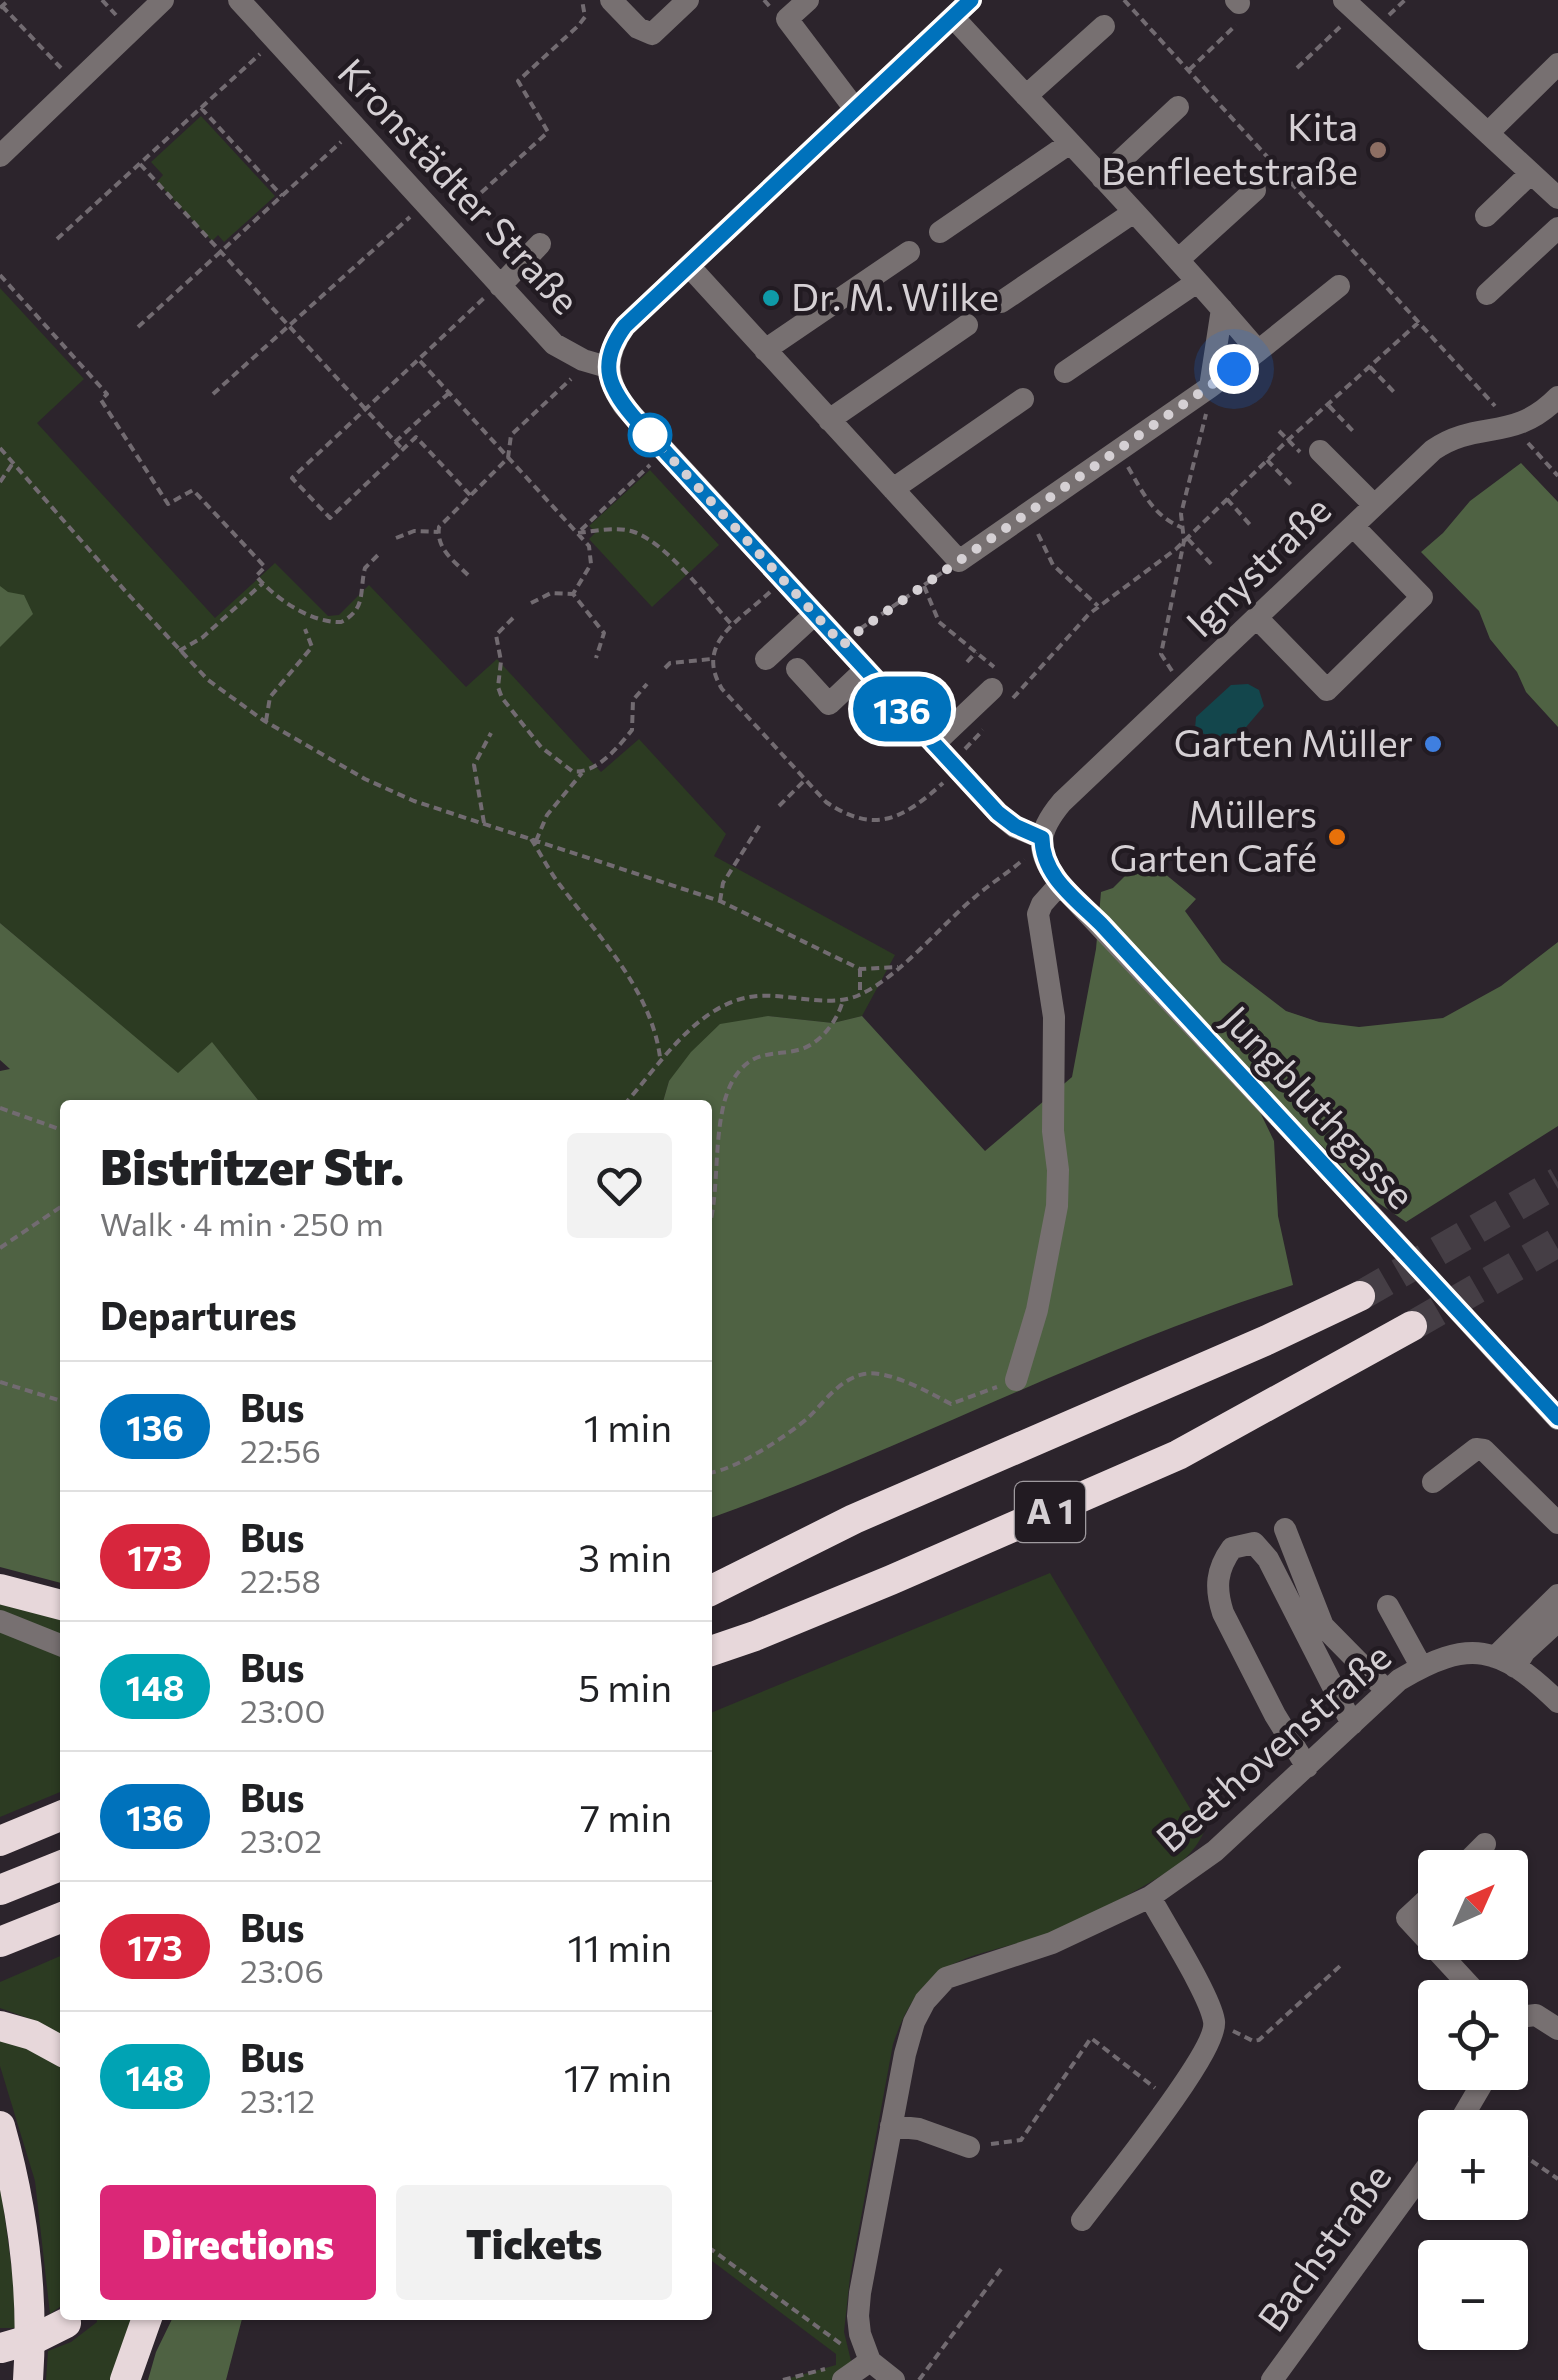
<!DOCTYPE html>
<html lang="en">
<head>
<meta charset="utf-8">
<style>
  body { margin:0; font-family:Commissioner,sans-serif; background:#f2f2f2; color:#202124; height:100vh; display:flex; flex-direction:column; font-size:38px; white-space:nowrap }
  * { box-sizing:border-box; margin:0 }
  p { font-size:32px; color:#757577 }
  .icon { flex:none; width:55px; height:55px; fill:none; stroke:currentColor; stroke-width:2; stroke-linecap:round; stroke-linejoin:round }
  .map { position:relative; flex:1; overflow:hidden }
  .details { position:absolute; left:60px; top:1100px; width:652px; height:1220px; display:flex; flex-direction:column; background:#fff; border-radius:10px; box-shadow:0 2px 8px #0004 }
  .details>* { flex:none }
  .badge { padding:0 20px; border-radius:32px; font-size:35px; line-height:65px }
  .needle { width:65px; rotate:45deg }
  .fabs { position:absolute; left:1418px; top:1850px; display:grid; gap:20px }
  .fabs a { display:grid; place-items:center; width:110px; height:110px; border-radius:10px; background:#fff; box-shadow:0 2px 8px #0004; font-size:50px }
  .you { position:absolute; width:50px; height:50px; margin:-25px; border:8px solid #fff; border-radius:50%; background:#1a73e8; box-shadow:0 0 0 15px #1a73e833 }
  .map>.badge { position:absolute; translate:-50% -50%; box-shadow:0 0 0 5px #fff }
  h2 { padding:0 40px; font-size:38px; line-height:90px }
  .round { display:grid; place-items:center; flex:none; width:105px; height:105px; border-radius:10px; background:#f2f2f2 }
  .overview { display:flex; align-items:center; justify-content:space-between; height:170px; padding:0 40px }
  h1 { font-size:48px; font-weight:800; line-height:75px }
  .cta { display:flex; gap:20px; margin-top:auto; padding:20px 40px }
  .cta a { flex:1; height:115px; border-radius:10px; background:#db2777; color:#fff; font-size:40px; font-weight:800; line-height:115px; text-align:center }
  .cta a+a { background:#f2f2f2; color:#202124 }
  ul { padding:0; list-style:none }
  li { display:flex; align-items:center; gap:30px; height:130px; padding:0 40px; border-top:2px solid #e0e0e0 }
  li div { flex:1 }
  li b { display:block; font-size:38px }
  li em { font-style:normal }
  li .badge { min-width:110px; font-weight:700; text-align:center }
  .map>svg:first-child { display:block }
  .green { fill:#2c3b22 }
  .forest { fill:#4f6243 }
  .water { fill:#13464c }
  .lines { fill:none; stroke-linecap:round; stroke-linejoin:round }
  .highway-tunnel { stroke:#453e45; stroke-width:30; stroke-dasharray:30 15; stroke-linecap:butt }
  .path { stroke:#726b71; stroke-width:4; stroke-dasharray:8 5; stroke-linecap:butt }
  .minor { stroke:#777071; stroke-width:22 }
  .highway { stroke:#e7d7da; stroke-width:30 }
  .minor-bridge { stroke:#777071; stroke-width:22 }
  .highway-bridge { stroke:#e7d7da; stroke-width:30 }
  .line-casing { stroke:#fff; stroke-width:22 }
  .line { stroke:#0072bc; stroke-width:15 }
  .walk { stroke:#d5d0d4; stroke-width:10; stroke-dasharray:0 18 }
  .education-dot { fill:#8d6e63; stroke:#221b22; stroke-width:4 }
  .culture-dot { fill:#0f9aa8; stroke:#221b22; stroke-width:4 }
  .stop-dot { fill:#fff; stroke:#0072bc; stroke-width:5 }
  .shop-dot { fill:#3f7fe0; stroke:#221b22; stroke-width:4 }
  .food-dot { fill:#e8710a; stroke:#221b22; stroke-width:4 }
  .labels { text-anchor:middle; stroke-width:9; stroke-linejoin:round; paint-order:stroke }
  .shield { fill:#221b22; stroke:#9f9a9f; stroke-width:2.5 }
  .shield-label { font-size:35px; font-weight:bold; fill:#d5d0d4 }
  .poi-label { font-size:38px; fill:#d5d0d4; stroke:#221b22; text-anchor:end }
  .street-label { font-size:38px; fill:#d5d0d4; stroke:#221b22 }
</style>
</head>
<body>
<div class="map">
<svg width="1558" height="2380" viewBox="0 0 1558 2380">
  <rect width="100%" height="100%" fill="#2c242c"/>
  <!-- green -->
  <path class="green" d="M201,116L275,196L224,242L218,235L212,241L157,182L163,175L151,162Z
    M0,288L84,379L37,423L215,618L275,563L328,616L339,615L369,585L466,687L497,659L601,772L639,739L726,834L714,856L895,955L862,1016L833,1023L768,1016L669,1081L662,1105H262L212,1043L178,1074L0,923Z
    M650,470L719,545L652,607L589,539L596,532L589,526Z
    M1050,1573L1204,1832C1191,1860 1168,1872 1142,1887C1115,1902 1089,1918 1060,1929C977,1962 927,1945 893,2044L850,2277L844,2332L852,2365L833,2380H783L836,2365V2354L708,2258V1714Z
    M0,1598L65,1614V1790L0,1817Z
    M65,1954V2039L33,2020L0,2008V1982Z
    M0,2040L25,2046L65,2068V2303L50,2314L35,2181L0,2066Z
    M0,2181L14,2286L15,2328H0Z
    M96,2315H132L112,2380H46L48,2351L71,2342L97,2322Z"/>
  <!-- forest -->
  <path class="forest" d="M1521,463L1558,502V727L1526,692L1517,672L1490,639L1479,611L1421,552L1443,533L1470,501Z
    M0,586L8,592L24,595L33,614L0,647Z
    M1144,857L1196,899L1185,911L1222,962L1286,1011L1319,1022L1359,1027L1443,1018L1501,986L1558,942V1126L1406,1222L1377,1202L1275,1098L1259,1110L1274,1141L1278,1216L1293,1285C1092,1348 906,1449 708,1519V1105H662L669,1081L691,1052L720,1024L768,1016L833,1023L862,1016L985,1151L1072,1077L1096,949L1101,892L1113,888Z
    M0,923L178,1073L212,1042L262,1105H65V1584L0,1567V1071L10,1069L0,1060Z
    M174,2315H243L226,2380H148L156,2352Z"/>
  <!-- water -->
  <path class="water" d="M1248,684L1259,690L1264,706L1229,747L1195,729L1196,717L1231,685Z"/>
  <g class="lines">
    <!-- highway-tunnel -->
    <path class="highway-tunnel" d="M1360,1296L1558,1182
      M1412,1326L1558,1242"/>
    <!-- path -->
    <path class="path" d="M102,0L116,15
      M764,0L771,8
      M1124,0L1495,406
      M2,6L61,68
      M0,8L9,0
      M1389,15L1405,0
      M1297,68L1340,27
      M1189,70L1236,25
      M201,108L282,196
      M140,164L403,450
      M462,210L548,132L518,81L578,26L585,17L582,0
      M57,239L260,54
      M0,275L107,394L101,400L168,504L193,490L265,567L256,576C275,598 310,623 341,622C367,609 359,591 365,568L379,554
      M138,327L341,142
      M420,361L589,546L591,564L573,594L604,633L596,658
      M1370,367L1394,392
      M213,394L410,217
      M1329,406L1353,431
      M1279,431L1300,452
      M395,442L449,393
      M1528,443L1558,476
      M0,448L127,593L208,680L263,720L365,779L414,801L720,901L860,969L898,967
      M1267,460L1294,488
      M1128,467C1143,493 1154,517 1183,528
      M0,482L13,463
      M470,495L416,437L330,518L292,478L484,298
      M1227,499L1252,527
      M581,530L650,465
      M578,533C596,531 617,526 634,532C668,544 708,599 733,626
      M1038,534L1053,565L1098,606
      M396,538L414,531L438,532
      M1188,539L1212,565
      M468,575C454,561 436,549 439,527L508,458L511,435L571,379
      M924,586L939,622L994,667
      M770,592C739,621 694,643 722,689L826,802C875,835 903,819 943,783
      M531,603L551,593L573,594
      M513,618L496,635L501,661L498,687L502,698L541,747L572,771C596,775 618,747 632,730L633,700L647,684
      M860,629L943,572
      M179,651L203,637L263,583
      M967,662L976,652
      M665,668L670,663L711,659
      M1172,671L1161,654L1184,541L1181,514L1206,414
      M1013,698L1089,614L1176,549L1288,440L1418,323
      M266,721L270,697L312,647L305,629
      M965,749L983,730
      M779,806L805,780
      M484,823L474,765L491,733
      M531,839C541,854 549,871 560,885C599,937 651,990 660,1057
      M536,841L547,815L582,773
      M720,901L723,883L761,823
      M860,969V994
      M624,1105C663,1061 705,990 773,996C800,997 832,1006 857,996C899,978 940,926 975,897C991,883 1008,873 1024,859
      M0,1108L65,1131
      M708,1230C724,1184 705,1088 752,1060C766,1052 784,1054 798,1050C820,1045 838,1020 843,1000
      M0,1248L65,1204
      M0,1382L65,1402
      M708,1473C736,1470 787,1436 809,1417C825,1401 840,1379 864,1374C888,1369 930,1393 951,1404L997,1387
      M1233,2031L1253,2041L1259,2040L1340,1966
      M991,2144L1021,2140L1091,2038L1155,2088
      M1510,2146L1558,2179
      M708,2247L841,2344
      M783,2380L825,2369
      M919,2380L1004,2265"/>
    <!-- minor -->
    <path class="minor" d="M239,0L554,344L583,360L607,367
      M611,0L638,28L652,34L688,0
      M808,0L787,19L855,109
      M971,0L625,326C605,354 604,377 624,406L998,813L1015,827L1042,838
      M1236,0L1239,3
      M1344,0L1558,198
      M953,17C1055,128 1160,236 1258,351L1210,387L1222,309
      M1026,96L1104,26
      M1488,133L1558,64
      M0,156L163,0
      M1102,178L1178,107
      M1486,216L1531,173
      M940,232L1070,143
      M1178,260L1255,190
      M689,266L959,561L1210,387
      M500,286L540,244
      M1487,294L1558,228
      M1001,302L1134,212
      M765,350L909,252
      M1258,351L1339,286
      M1065,372L1197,282
      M829,420L967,325
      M1320,451L1374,505
      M893,489L1023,399
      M1257,618L1327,690L1422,597L1353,526
      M766,659L815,614
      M797,669L829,704L866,669
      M934,744L992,689
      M1370,1214L1060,884C1036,851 1035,834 1062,802L1433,450C1478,419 1513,443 1558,397
      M1499,1355L1558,1419
      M1016,1380L1037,1310L1057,1206L1058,1170L1053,1131L1054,1017L1038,914L1042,904L1060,884
      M1433,1482L1476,1449L1484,1450L1558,1523
      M1285,1529L1323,1626L1387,1691
      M1388,1606L1421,1666
      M0,1621L65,1647
      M1495,1657L1558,1595
      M1515,1667L1525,1651L1558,1621
      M1307,1767L1275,1715L1223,1613C1215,1588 1216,1570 1232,1548L1254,1543L1268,1559L1352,1724
      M1461,1868L1485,1844
      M1435,1892L1407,1918L1481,1998
      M1510,2018L1536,2015L1558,2029
      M891,2126L919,2129L969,2147
      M1456,2128L1489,2072
      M1082,2220C1105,2189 1219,2051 1214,2021C1210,1995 1165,1925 1150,1897
      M843,2380L870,2361
      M894,2380L870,2361L860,2334L858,2316L860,2293L905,2054L914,2022L925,2001L946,1978L1052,1943L1150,1897L1215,1851L1399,1680C1469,1638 1500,1645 1558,1702
      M1272,2380L1435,2156"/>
    <!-- highway -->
    <path class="highway" d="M0,1589L65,1606
      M708,1592L854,1519L1267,1340L1360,1296
      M708,1652L755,1636L891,1580L1178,1455L1412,1326
      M0,1841L65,1814
      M0,1890L65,1864
      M0,1942L65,1916
      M0,2026L32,2035L65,2053
      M0,2126C23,2208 34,2295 28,2380
      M125,2380L148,2315"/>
    <!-- minor-bridge -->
    <path class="minor-bridge" d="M1370,1214L1499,1355"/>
    <!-- highway-bridge -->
    <path class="highway-bridge" d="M1,2348L36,2338L66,2323"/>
  </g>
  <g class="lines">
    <!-- line casing -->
    <g class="line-casing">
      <path id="line" d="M971,0L625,326C596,365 609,389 638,422L998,813L1015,826L1042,838C1042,876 1076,899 1101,924L1558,1418"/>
    </g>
    <!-- line -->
    <use href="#line" class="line"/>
    <!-- walk -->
    <path class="walk" d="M650,435L843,645L860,630L1234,369"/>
  </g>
  <!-- markers -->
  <circle class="education-dot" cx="1378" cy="150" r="10"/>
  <circle class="culture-dot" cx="771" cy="298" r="10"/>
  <circle class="stop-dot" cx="650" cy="435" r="20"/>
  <circle class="shop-dot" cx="1433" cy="744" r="10"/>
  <circle class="food-dot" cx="1337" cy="837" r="10"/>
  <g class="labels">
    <!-- shield labels -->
    <rect class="shield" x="1015" y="1482" width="70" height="60" rx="8"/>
    <g class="shield-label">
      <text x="1050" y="1524">A 1</text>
    </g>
    <!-- poi labels -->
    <g class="poi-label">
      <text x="1358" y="141">Kita<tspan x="1358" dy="44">Benfleetstraße</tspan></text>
      <text x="791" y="311" text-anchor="start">Dr. M. Wilke</text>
      <text x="1413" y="757">Garten Müller</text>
      <text x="1317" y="828">Müllers<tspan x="1317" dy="44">Garten Café</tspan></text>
    </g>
    <!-- street labels -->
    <g class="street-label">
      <text transform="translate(458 187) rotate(47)" y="13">Kronstädter Straße</text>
      <text transform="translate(1259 567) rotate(-44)" y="13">Ignystraße</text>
      <text transform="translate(1318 1108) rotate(47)" y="13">Jungbluthgasse</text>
      <text transform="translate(1274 1748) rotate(-41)" y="13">Beethovenstraße</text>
      <text transform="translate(1325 2248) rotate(-54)" y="13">Bachstraße</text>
    </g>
  </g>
</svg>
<div class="fabs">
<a><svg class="needle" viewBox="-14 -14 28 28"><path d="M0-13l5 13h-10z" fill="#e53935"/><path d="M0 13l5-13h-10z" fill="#757577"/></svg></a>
<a><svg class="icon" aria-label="locate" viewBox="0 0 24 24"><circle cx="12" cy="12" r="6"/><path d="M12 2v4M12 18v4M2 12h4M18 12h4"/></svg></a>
<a>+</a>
<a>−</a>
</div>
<div class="you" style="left:1234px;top:369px"></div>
<b class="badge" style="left:902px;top:709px;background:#0072bc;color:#fff">136</b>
<section class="details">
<div class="overview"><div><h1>Bistritzer Str.</h1><p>Walk · 4 min · 250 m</p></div><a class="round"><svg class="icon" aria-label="heart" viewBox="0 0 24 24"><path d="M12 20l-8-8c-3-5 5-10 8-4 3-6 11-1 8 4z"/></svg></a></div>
<h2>Departures</h2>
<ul>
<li><span class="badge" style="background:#0072bc;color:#fff">136</span><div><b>Bus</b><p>22:56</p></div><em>1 min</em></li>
<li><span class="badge" style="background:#d7263d;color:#fff">173</span><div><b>Bus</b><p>22:58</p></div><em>3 min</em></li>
<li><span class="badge" style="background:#00a3b4;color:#fff">148</span><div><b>Bus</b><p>23:00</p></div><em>5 min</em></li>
<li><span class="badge" style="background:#0072bc;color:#fff">136</span><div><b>Bus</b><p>23:02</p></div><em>7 min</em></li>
<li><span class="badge" style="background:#d7263d;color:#fff">173</span><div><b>Bus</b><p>23:06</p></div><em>11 min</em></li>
<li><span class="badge" style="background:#00a3b4;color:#fff">148</span><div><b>Bus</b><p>23:12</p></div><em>17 min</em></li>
</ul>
<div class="cta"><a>Directions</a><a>Tickets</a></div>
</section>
</div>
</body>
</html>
